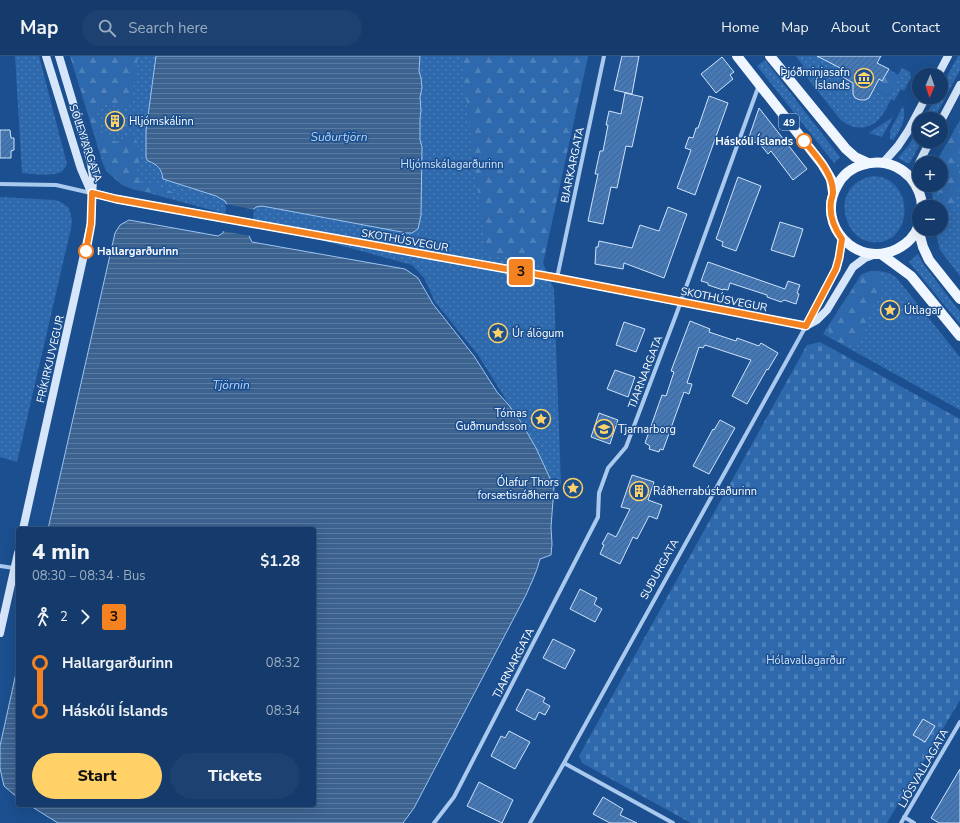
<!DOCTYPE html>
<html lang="en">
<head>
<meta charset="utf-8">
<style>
  body { margin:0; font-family:"Nunito Sans",sans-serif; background:#1d4271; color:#f1f3f6; height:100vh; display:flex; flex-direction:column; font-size:15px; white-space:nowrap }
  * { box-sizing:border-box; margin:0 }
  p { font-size:13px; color:#9dadc1 }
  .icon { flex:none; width:22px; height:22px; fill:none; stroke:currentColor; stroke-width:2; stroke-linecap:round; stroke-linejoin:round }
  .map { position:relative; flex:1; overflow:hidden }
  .side { position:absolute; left:16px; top:471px; width:300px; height:280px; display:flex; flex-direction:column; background:#143b6b; border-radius:4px; box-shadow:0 4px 16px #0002,0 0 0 1px #33557e }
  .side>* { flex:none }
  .badge { padding:0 8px; border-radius:3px; font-size:14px; line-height:26px }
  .needle { width:26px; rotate:182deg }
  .fabs { position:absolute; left:912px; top:12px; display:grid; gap:8px }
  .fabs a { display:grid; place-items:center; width:36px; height:36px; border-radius:50%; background:#143b6b; box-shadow:0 4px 16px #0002,0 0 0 1px #33557e; font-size:20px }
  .map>.badge { position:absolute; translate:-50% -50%; box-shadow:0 0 0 2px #fff }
  .legs { display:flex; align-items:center; gap:6px; height:44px; padding:0 16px; font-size:13px }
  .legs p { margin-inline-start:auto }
  .headline { display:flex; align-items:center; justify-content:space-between; height:68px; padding:0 16px }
  h1 { font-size:22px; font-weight:800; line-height:30px }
  .primary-button { display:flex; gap:8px; margin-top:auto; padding:8px 16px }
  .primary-button a { flex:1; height:46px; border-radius:24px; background:#ffd166; color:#111; font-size:16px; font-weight:800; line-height:46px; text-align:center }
  .primary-button a+a { background:#1d4271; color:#f1f3f6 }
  ul { padding:0 16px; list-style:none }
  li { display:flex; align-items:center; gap:14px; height:48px; font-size:15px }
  li i { display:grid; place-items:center; width:6px; height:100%; margin:0 5px; background:currentColor }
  li i::after { content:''; width:10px; height:10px; margin:-5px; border:3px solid; border-radius:50%; background:#143b6b }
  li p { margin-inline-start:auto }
  li:first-child i { background:linear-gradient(#0000 50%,currentColor 0) }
  li:last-child i { background:linear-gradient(currentColor 50%,#0000 0) }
  header { display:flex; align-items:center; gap:24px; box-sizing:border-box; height:56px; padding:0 20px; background:#143b6b; border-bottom:1px solid #33557e }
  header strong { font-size:19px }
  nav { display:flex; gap:22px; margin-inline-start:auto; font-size:14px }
  .search { width:280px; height:36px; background:#1d4271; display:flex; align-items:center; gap:10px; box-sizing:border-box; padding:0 14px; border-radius:22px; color:#9dadc1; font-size:15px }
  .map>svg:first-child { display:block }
  .grass { fill:url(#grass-dots) }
  .forest { fill:url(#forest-firs) }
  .cemetery { fill:url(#cemetery-stones) }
  .water { fill:url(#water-rules); stroke:#9cc4f0 }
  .pier { fill:#1b4f8f }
  .building { fill:url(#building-hatch); stroke:#cfe3fa }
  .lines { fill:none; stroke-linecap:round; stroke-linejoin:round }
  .street { stroke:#a9c9ee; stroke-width:4 }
  .secondary { stroke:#d6e6fa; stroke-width:8 }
  .primary { stroke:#f0f6ff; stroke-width:10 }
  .line-1-casing { stroke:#fff; stroke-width:9 }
  .line-1 { stroke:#f58220; stroke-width:6 }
  .stop-1-dot { fill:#fff; stroke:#f58220; stroke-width:2 }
  .labels { text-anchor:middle; stroke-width:3; stroke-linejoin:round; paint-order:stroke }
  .shield { fill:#1b4f8f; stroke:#bbcadd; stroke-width:1 }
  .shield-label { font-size:10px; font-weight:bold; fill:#fff }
  .poi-label { font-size:11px; fill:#fff; stroke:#1b4f8f; text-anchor:start }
  .stop-label { font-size:11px; font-weight:bold; fill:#fff; stroke:#1b4f8f; text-anchor:end }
  .street-label { font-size:11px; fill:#fff; stroke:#1b4f8f }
  .park-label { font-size:11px; fill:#cfe3fa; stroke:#1b4f8f }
  .water-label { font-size:12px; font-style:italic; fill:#b5d3f5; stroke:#1b4f8f }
</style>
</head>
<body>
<header>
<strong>Map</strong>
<div class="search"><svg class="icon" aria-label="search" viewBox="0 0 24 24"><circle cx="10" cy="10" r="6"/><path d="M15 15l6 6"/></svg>Search here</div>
<nav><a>Home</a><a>Map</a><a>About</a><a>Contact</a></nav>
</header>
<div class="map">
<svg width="960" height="767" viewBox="0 0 960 767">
  <defs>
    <pattern id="grass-dots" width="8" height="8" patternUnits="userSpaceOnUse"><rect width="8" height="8" fill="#2e69ad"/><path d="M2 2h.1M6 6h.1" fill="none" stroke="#4d80b9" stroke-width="1.8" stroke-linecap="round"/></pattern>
    <pattern id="forest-firs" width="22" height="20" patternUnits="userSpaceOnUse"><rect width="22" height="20" fill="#2e69ad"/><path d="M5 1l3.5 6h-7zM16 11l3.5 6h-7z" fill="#4d80b9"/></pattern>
    <pattern id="cemetery-stones" width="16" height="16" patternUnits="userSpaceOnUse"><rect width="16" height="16" fill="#2e69ad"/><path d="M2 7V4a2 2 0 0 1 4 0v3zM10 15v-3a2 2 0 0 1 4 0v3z" fill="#4d80b9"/></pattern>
    <pattern id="water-rules" width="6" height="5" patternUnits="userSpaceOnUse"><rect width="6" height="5" fill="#3c6290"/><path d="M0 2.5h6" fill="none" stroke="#597aa1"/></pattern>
    <pattern id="building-hatch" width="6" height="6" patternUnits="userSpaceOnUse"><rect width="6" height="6" fill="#4478b7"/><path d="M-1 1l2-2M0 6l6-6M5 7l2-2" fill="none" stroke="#486282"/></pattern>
  </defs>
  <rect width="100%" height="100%" fill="#1b4f8f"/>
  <!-- grass -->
  <path class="grass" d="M15,0H39L67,108C65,112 63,116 59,117C49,120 32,118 22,117Z
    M70,0H588L543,207L554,233L561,428L554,431L535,390L478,299L435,246L424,222L412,209L134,133L107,116L103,108Z
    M796,0H824L823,3L844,14L841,20L855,27C850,39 857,50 868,43C871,40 873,35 875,32L877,35L887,40C893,35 894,26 900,22L898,19L902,12L910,16L911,21L904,35L901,33L894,45L891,43C888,50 884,57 879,63C868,75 850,74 839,62L801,14L803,10Z
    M958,0H960V14L934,63H924L936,41H941V31Z
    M765,4L840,101L834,107L757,10Z
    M903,50C907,62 901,74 893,84L890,83V75Z
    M893,61L882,81L869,77Z
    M960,64V220L940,194L935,173H941V151H934L931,129H941V107H937L939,101Z
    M919,72V85H922L909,108L898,102L909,89Z
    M874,120C917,123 913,192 871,186C863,185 856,180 851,173C837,150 846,124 874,120Z
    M0,141L55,144L61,146L69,152L72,164L71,172L17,406L0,401Z
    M918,198L924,209L960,256V268L909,206Z
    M870,215C880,215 887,215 896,221L960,301V354L823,278L861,219Z"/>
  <!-- forest -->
  <path class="forest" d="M70,0H138L131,49L127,51L99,48L97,58L102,76L108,83L119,86L133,77C138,85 140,97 139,108C138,112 136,119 138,123C142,129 150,130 156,129L186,142L135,134L122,129L107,116Z
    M461,0H588L543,207L486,197Z
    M889,13L898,19L900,22C894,26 893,35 887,40L877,35L875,32L879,23L882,24Z
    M960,66V101L954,106L955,114L960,113V127L953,151L946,154L942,151L937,129H941V107H940L941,99Z
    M868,217H876L881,224L882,234L869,259L862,283L856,288L846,290L830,280L828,273L861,219Z"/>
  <!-- cemetery -->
  <path class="cemetery" d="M820,286L960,363V644L887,767H691L582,707L579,700L807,289Z"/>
  <!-- water -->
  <path class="water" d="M156,0H420L419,15L421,22L422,32L420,41L421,55L420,62V84L422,91L421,159L418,173L412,177H407L262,150L256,151L253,154L249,180L252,186L405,213L418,222L433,248L474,300L497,336L508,348L521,366L536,392L554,431L551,471L552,488L551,499L540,503C537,516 531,527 526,539L414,752L403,767H58L29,749H314V473H48L115,177L120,169L129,164L218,180L223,177L228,151L225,145L216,140L163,123C162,113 157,108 148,105L146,102V75Z
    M18,608V742L4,730L0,712V690Z"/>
  <!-- pier -->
  <path class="pier" d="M225,148L256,154L254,155L251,180L222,175L226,152Z"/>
  <!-- building -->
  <path class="building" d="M622,0H639L632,38L614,34Z
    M817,0H881L877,7L889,13L882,25L879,23L869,42L865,44H860L855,42L853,38V27L841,20L844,14Z
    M722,1L734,16L730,19L733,23L716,37L701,18Z
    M625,37L643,41L632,91L626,90L617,132L611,131L603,168L588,165L598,118H595L600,95H603L608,69H606L609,55L621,58Z
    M709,40L728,47L695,139L677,132L691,94L685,92L689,81L693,82L696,72H698Z
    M759,52L807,113L793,124L771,95L768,98L760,88L748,84Z
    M106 65a9 9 0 1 1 18 0a9 9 0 1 1-18 0Z
    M0,74H10L11,82H14V94L11,95V102H0Z
    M738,121L761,130L736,195L722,190L723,186L716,183Z
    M668,151L687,158L664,222L624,207L623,213L595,208L596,191H598L599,185L632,192L640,169L659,175Z
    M780,166L803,173L794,201L771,194Z
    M708,206L785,233L788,225L800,229L797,237L799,238L796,248L784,244L781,246L767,241V239L730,227L728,234L723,233V234L708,229V227L701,225Z
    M690,265L710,273L709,276L736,285L737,282L759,290L761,287L778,297L768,314L767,313L747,348L732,340L751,304L705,289L703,292L699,291L687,327L692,328L689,338L684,336L663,394L660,393L659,396L649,393L650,390L645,387L662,339L666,340L674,316L671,315Z
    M624,266L645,273L636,296L616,289Z
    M615,314L635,321L628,341L607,333Z
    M599,357L618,364L610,388L591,381Z
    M720,364L735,372L709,418L693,410L713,373L714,374Z
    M632,419L654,426L648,444L662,449L657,463L649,460L637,483L633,481L620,508L600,498L604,489L602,488L608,477L616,481L630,453L621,451Z
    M580,533L597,542L594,548L602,553L595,566L570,553Z
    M553,583L575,594L565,613L543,602Z
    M527,633L545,642L543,646L550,650L545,659L539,656L535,664L516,654Z
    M923,663L935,670L925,686L913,679Z
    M509,675L530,686L515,713L491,700L501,680L505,682Z
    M960,713V767H939L931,762Z
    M479,726L513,744L502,767L467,750Z
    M603,741L623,753L620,759L637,767H610L593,758Z"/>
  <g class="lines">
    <!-- street -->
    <path class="street" d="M0,128L56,129L91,137
      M557,222L604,0
      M0,510L14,512
      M564,707L673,767
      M904,761L914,767
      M434,767L454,741L598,461L599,437L608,412L626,391L676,259L759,29
      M530,767L564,707L806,270
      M901,767L960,666"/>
    <!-- secondary -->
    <path class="secondary" d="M46,0L81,113L91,136
      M938,19L948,0
      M941,65L960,29
      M883,107L898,90L908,75L926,41
      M919,107L930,85
      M914,125L919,108
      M92,137L116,143L557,222L806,270
      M806,270L817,264L827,254L853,211L865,202L876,198
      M806,270L836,213L839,202L842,183
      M23,473L91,167L93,121L91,107L59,0
      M0,577L18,497"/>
    <!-- primary -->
    <path class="primary" d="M737,0L822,108L831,123L833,136
      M770,0L846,93L855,101L868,107
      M919,169C915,180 907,188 897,193C857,213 815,169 837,130C842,120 851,112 862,109C886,101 910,113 919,136C921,141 922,146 922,151
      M918,173L923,191L929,204L960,243
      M881,198L911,220L960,280"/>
  </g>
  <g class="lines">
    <!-- line-1 casing -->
    <g class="line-1-casing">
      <path id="line-1" d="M86,195L91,168L92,137L116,143L557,222L806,270L836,213L839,202L842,183C834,172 829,159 831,145C832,142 833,139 833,136C833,117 815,99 804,85"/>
    </g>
    <!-- line-1 -->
    <use href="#line-1" class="line-1"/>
  </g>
  <!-- icons -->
  <defs>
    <g id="museum-ring" transform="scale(1)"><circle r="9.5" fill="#1b4f8f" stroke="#ffd166" stroke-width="1.5"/><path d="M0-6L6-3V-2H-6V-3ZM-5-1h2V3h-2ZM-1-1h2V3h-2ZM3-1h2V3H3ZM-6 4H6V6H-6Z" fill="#ffd166"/></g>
    <g id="building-ring" transform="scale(1)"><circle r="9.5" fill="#1b4f8f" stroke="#ffd166" stroke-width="1.5"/><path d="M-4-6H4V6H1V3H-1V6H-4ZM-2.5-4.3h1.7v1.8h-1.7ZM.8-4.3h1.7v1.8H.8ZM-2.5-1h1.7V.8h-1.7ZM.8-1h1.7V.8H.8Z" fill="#ffd166"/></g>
    <g id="sight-ring" transform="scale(1)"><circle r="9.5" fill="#1b4f8f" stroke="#ffd166" stroke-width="1.5"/><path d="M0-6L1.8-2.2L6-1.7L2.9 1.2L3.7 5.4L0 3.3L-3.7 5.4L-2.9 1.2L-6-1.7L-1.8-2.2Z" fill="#ffd166"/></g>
    <g id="school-ring" transform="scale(1)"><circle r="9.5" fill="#1b4f8f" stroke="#ffd166" stroke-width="1.5"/><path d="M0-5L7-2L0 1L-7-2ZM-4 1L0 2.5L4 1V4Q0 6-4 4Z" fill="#ffd166"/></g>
  </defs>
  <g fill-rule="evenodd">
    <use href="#museum-ring" x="864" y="22"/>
    <use href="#building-ring" x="115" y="65"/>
    <use href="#sight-ring" x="890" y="254"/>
    <use href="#sight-ring" x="498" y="277"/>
    <use href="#sight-ring" x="541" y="363"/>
    <use href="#school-ring" x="604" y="373"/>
    <use href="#sight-ring" x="573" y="432"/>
    <use href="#building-ring" x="639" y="435"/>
  </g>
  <!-- markers -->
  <g class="stop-1-dot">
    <circle cx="804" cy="85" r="7"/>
    <circle cx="86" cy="195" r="7"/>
  </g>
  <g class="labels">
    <!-- shield labels -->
    <rect class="shield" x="779" y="58" width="20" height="16" rx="3"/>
    <g class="shield-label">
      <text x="789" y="70">49</text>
    </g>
    <!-- poi labels -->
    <g class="poi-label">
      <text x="850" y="20" text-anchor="end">Þjóðminjasafn<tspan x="850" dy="13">Íslands</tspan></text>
      <text x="129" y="69">Hljómskálinn</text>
      <text x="904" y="258">Útlagar</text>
      <text x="512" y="281">Úr álögum</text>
      <text x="527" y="361" text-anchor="end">Tómas<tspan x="527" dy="13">Guðmundsson</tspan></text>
      <text x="618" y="377">Tjarnarborg</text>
      <text x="559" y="430" text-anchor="end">Ólafur Thors<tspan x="559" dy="13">forsætisráðherra</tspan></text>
      <text x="653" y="439">Ráðherrabústaðurinn</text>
    </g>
    <!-- stop labels -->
    <g class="stop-label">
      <text x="793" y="89">Háskóli Íslands</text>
      <text x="97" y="199" text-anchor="start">Hallargarðurinn</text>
    </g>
    <!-- street labels -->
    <g class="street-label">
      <text transform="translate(86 87) rotate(71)" y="4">SÓLEYJARGATA</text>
      <text transform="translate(572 109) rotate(-78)" y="4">BJARKARGATA</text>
      <text transform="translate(405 184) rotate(10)" y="4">SKOTHÚSVEGUR</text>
      <text transform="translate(724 243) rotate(11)" y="4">SKOTHÚSVEGUR</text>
      <text transform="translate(50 303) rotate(-77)" y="4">FRÍKIRKJUVEGUR</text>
      <text transform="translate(645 316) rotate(-69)" y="4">TJARNARGATA</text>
      <text transform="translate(659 513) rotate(-61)" y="4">SUÐURGATA</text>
      <text transform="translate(513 607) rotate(-63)" y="4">TJARNARGATA</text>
      <text transform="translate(923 712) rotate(-60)" y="4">LJÓSVALLAGATA</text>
    </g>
    <!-- park labels -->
    <g class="park-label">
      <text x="452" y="112">Hljómskálagarðurinn</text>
      <text x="806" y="608">Hólavallagarður</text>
    </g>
    <!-- water labels -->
    <g class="water-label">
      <text x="339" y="85">Suðurtjörn</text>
      <text x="231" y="333">Tjörnin</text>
    </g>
  </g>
</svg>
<div class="fabs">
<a><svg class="needle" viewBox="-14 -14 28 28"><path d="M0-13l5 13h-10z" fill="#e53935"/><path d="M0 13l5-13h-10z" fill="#9dadc1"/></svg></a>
<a><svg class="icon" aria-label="layers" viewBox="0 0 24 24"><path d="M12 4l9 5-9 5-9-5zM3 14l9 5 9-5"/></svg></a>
<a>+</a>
<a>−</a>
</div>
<b class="badge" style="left:521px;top:216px;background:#f58220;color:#111">3</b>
<section class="side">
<div class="headline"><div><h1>4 min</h1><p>08:30 – 08:34 · Bus</p></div><b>$1.28</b></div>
<div class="legs"><svg class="icon" aria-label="walk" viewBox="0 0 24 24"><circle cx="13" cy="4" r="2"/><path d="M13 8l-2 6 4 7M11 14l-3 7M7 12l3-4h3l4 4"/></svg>2<svg class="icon" aria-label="forward" viewBox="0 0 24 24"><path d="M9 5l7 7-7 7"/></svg><b class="badge" style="background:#f58220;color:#111">3</b></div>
<ul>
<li><i style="color:#f58220"></i><b>Hallargarðurinn</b><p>08:32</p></li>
<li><i style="color:#f58220"></i><b>Háskóli Íslands</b><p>08:34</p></li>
</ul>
<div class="primary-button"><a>Start</a><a>Tickets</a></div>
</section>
</div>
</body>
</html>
